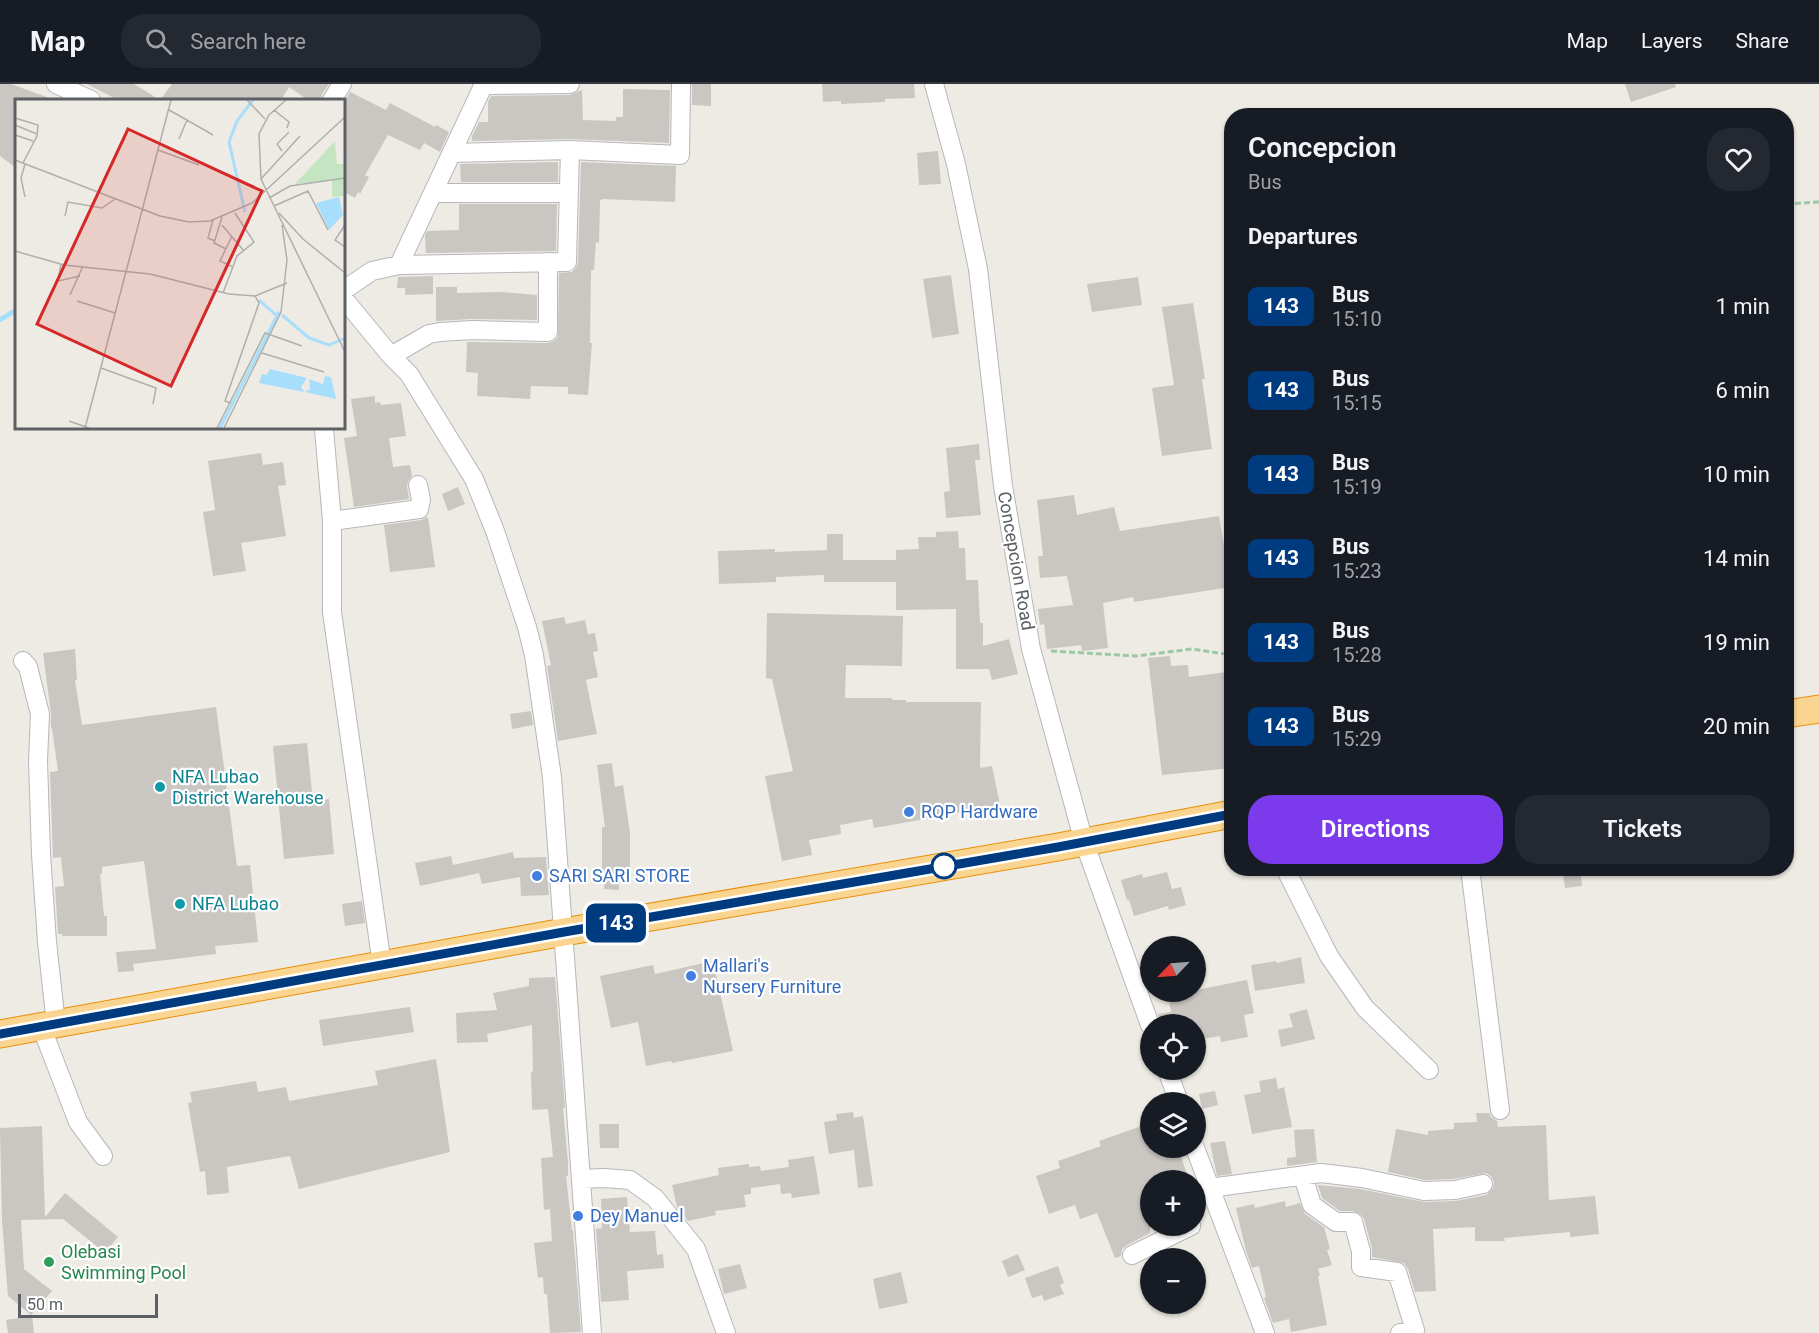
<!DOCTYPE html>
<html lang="en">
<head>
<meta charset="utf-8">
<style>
  body { margin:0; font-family:Roboto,sans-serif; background:#242831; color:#f1f3f6; height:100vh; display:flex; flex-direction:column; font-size:22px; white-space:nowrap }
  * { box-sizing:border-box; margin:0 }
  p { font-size:20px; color:#9ea1a6 }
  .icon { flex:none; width:33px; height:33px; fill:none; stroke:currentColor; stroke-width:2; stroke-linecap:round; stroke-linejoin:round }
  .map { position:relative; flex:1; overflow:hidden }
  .side { position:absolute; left:1224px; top:24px; width:570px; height:768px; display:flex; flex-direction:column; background:#171b24; border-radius:24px; box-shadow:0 2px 4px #0004 }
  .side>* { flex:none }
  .badge { padding:0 12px; border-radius:9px; font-size:21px; line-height:39px }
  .needle { width:39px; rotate:245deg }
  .controls { position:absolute; left:1140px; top:852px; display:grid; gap:12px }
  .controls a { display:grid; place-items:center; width:66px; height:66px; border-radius:50%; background:#171b24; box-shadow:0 2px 4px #0004; font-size:30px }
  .scale { position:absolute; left:18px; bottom:15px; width:140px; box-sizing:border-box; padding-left:6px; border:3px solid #5c6064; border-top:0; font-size:16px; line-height:21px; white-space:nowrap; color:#5c6064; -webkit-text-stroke:4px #fff; paint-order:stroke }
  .map>.badge { position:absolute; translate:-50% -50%; box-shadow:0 0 0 3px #fff }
  h2 { padding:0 24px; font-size:22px; line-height:54px }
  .round { display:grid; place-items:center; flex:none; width:63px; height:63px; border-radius:24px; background:#242831 }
  .overview { display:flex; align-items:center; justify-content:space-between; height:102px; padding:0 24px }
  h1 { font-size:28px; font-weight:600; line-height:45px }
  .button { display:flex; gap:12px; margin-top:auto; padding:12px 24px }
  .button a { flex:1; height:69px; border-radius:24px; background:#7c3aed; color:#fff; font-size:24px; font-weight:600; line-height:69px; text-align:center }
  .button a+a { background:#242831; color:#f1f3f6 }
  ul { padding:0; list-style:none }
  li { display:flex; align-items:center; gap:18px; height:84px; padding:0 24px }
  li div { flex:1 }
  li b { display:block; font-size:22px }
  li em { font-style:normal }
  li .badge { min-width:66px; font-weight:700; text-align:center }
  header { display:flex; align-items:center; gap:36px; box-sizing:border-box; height:84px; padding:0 30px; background:#171b24; border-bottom:2px solid #363941 }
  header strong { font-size:28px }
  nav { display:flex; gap:33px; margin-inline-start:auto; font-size:21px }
  .search { width:420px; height:54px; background:#242831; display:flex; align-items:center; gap:15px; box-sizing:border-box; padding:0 21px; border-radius:24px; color:#9ea1a6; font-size:22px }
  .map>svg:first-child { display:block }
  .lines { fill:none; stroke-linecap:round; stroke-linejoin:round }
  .stream { stroke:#a7defc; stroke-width:5 }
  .building { fill:#cac6c2 }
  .minor-casing { stroke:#b5b7bb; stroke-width:20 }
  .highway-casing { stroke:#e99009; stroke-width:29 }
  .path { stroke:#9cc8a5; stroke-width:3; stroke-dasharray:6 3; stroke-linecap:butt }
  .minor { stroke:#fff; stroke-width:18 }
  .highway { stroke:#f9d591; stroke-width:27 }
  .line-casing { stroke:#fff; stroke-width:14 }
  .line { stroke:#003b80; stroke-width:9 }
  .culture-dot { fill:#0f9aa8; stroke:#fff; stroke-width:2 }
  .shop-dot { fill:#3f7fe0; stroke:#fff; stroke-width:2 }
  .stop-dot { fill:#fff; stroke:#003b80; stroke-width:3 }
  .leisure-dot { fill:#2e9e5b; stroke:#fff; stroke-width:2 }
  .labels { text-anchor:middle; stroke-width:4.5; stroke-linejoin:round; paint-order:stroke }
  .street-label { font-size:18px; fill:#5c6064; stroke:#fff }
  .culture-label { font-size:18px; fill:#0d838f; stroke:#fff; text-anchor:start }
  .shop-label { font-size:18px; fill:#366cbe; stroke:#fff; text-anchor:start }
  .leisure-label { font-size:18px; fill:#27864d; stroke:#fff; text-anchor:start }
  .inset-river { fill:none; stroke:#a7defc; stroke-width:3 }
  .inset-road { fill:none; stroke:#b0afad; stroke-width:1.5 }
  .view { fill:#d62828; fill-opacity:0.15; stroke:#d62828; stroke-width:3 }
  .inset-edge { fill:none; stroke:#5c6064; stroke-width:3 }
</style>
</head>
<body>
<header>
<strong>Map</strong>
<div class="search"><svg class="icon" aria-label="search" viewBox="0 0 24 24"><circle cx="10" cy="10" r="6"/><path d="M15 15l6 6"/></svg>Search here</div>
<nav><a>Map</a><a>Layers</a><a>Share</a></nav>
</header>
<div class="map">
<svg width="1819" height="1249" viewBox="0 0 1819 1249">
  <rect width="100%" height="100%" fill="#eeebe4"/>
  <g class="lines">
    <!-- stream -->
    <path class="stream" d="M0,236L16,226"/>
  </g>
  <!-- building -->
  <path class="building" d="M0,0H11L52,15L51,16H16V84L0,72Z
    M87,0H134L160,16L172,0H329L322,10L321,16H308L289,3L281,16H118Z
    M692,0H711V22L692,21Z
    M822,0H914L915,14L885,15V18L841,20V17L823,18Z
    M1625,0H1675L1676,3L1631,18Z
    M623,5L670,6L669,59L570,55L472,57V52L479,38H488V18L491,12L570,11L582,6L583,36L616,37V33H623Z
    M350,8L386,26L390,19L435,43L436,41L449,48L440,68L424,59L420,66L388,51L365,91L369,93L360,110L358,108L355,114L344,108V19Z
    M938,67L941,100L919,101L917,69Z
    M558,78V98H461L460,80Z
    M581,78L676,82L675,118L604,115L600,116L599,159L596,158L594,186H591L590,259H592L588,311L568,310V303L531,302L530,315L477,312L478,289L466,288L467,258L548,259L554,257L558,253L559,189L572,188L576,184L578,178Z
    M459,120H557L556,167L426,169L425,151L427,147L459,146Z
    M951,191L959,250L932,254L923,195Z
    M433,192V210L405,211V204H397L398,193Z
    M1138,193L1142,221L1092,228L1087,200Z
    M436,203H457V209L501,208L537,211V236L472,235L436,237Z
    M1193,219L1205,295H1202L1212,365L1162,372L1152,304L1174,301L1162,223Z
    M375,312V319L380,318L381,321L401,319L406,352L389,354L393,383L410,381L412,392L408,397L407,403L409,415L354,423L344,354L357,352L351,315Z
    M979,360L980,376H975L981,431L946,434L944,408L950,407L946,364Z
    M261,369L263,381L283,378L286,401L278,402L286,452L241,459L246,487L213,492L203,428L215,426L208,377Z
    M458,403L465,420L448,427L442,410Z
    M1074,411L1077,431L1114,423L1120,447L1219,432L1231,503L1134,518L1133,513L1103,519L1108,564L1082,567L1081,561L1047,565L1044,540L1040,541L1038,525L1073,521L1067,492L1040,494L1038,472H1043L1037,416Z
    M428,433L435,483L390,488L384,441L421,436Z
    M958,447L959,464H965L966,496H978L980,539H983V562L1009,555L1018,590L992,596L989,585H956V525L896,526V498H824V491L776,493V498L719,500L718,467L775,465V468L827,466V450H843V476H896V466L919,465L918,453H936V448Z
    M767,529L903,532L902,582L846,581L845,614H892V616H906V618H981L980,684L992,682L1001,726L985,729L984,722L948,731L874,744L872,735L840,741L841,750L809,756L812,771L782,777L765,692L793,687L772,595L766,594Z
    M564,533L566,540L585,536L588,550L595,549L598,567L593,568L598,593L586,596L597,650L558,657L547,582L551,581L542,537Z
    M75,565L77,596H75L82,641L216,623L237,782L250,781L258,858L215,862L216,870L133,880L134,887L118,888L116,868L156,865L144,777L102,783V790H100L104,832H107V852H62V850H58L55,803L64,802L61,773L53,774L50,688L58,687L52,644L51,645V630L43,569Z
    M1170,572L1171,582L1188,581L1189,593L1226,588L1232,632V684L1162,691L1148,574Z
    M531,627L533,641L512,645L510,630Z
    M307,659L313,717L329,715L334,770L284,775L273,662Z
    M612,679L615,703L623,701L630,749V784H619V806L604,805V788H602V743H605L597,681Z
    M513,768L514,774L546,773L549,811L521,812L520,793L482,800L479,789L420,802L415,779L451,772L453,781Z
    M1562,784H1580L1582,802L1565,804Z
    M1167,788L1172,805L1181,803L1186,821L1169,826L1168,822L1134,832L1129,816H1127L1121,796L1142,790L1143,794Z
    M362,817L365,839L345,842L342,820Z
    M1301,873L1305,899L1255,907L1251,881L1276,877L1277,879Z
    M713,877L733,967L672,979L671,977L646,982L638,938L611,944L600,892L653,881L655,890Z
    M555,893L565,1024H563L568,1079V1092H566L572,1147L573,1146L581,1248L550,1249L547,1210H544L543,1193L538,1194L534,1159L552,1157L550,1125L544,1126L541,1074L553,1073L548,1025L532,1026L531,988L533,987L532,941L487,950L488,958L457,959L456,929L497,926L493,909L529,902V894Z
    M1247,896L1254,929L1244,931L1248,953L1221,958L1220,952L1196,956V940H1161L1158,930L1171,928L1169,916L1188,912L1187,908H1196V906Z
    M410,923L414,948L323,962L319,936Z
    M1307,925L1315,955L1281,963L1278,946L1293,943L1289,930Z
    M436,975L450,1068L299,1105L290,1072L227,1083L229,1109L207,1111L205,1087L200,1088L188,1019L192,1018L190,1008L256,997L258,1008L286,1003L289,1017L378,1001L375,987Z
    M1276,994L1278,1005L1284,1003L1292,1043L1252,1050L1244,1011L1261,1008L1259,997Z
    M1215,1007L1218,1021L1202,1025L1199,1010Z
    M853,1028L854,1034L863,1032L873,1102L858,1104L854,1066L829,1070L824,1038L837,1036L836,1030Z
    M1476,1029H1489L1491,1033L1497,1037L1498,1043L1546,1041L1549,1116L1595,1112L1599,1150L1570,1153V1148L1504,1154L1505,1157H1475V1143L1433,1145L1436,1207L1415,1208L1408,1185L1404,1179L1372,1173V1164L1364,1135L1360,1130L1353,1127H1340L1322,1114L1318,1101L1360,1105L1424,1118L1456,1117L1486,1111L1493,1104L1494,1098L1491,1092L1486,1089L1454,1095L1425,1096L1388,1088L1396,1045L1428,1051V1047L1454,1045V1039L1477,1038Z
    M1150,1039V1064H1178L1189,1096H1150V1149L1127,1161L1122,1165L1121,1172L1115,1174L1097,1129L1080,1135L1075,1121L1049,1130L1036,1092L1060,1084L1058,1077L1101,1062L1099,1057Z
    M599,1040H619V1064H600Z
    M42,1042L45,1133L65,1109L118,1153L105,1169L63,1135L21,1136L24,1185L52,1207L31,1231L8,1212L2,1137L0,1044Z
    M1314,1045L1317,1078L1287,1082V1074L1296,1073L1294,1046Z
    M1225,1057L1232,1090L1217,1092L1210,1059Z
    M814,1072L820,1110L792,1114L791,1109L781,1110L780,1100L751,1104V1110L744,1111L746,1123L715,1127L716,1131L688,1137L677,1123L672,1101L719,1091L718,1084L749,1080V1083L760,1082L761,1087L789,1083L788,1076Z
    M627,1113L630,1148L655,1147L657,1171L663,1170L664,1184L627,1187L629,1216L601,1218L596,1145L602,1144L601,1115Z
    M1285,1117L1286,1123L1300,1119L1305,1130L1324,1143L1330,1165L1327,1166L1332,1181L1318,1185L1320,1192H1318L1327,1241L1291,1248L1289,1235L1273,1239L1264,1214L1266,1213L1259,1182L1252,1184L1246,1167L1236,1124L1254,1120L1255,1124Z
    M1018,1170L1025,1186L1008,1193L1002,1177Z
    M740,1180L747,1204L724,1210L718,1185Z
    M1058,1182L1064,1199L1060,1201L1064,1210L1044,1217L1042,1211L1032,1214L1025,1194Z
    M901,1188L908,1219L879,1225L873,1195Z
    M32,1232L34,1249H8L6,1236Z"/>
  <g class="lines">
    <!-- minor casing -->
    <g class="minor-casing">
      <path id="minor" d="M56,0L91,16
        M934,0L956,80L978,185L1003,402L1031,565L1084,758L1150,941
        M484,1L570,0
        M332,16L342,0
        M452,69L570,66L680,71L681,0
        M433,109H568
        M399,181L484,0
        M344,206L372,187L399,181L567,178L570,66
        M344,215L391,272L409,290L474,395L495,447L527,543L534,571L552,693L592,1249
        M391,272L429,250L440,248L472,246L548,248V178
        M324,345L332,437
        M23,577L28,583L40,630L38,677L41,770L47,858L56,940
        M1285,784L1329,872L1365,924L1429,986
        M1470,784L1500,1026
        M382,881L332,528V437L419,425L421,416L418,401
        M41,942L78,1038L103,1072
        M1167,986L1179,1018
        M1195,1064L1265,1249
        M1303,1092L1312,1121L1336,1138H1353L1361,1167V1183L1397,1188L1415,1246L1400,1249
        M581,1095L604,1094L630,1096L655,1114L696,1165L726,1249
        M1210,1104L1321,1089L1362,1094L1424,1107L1455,1106L1483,1100
        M1132,1171L1191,1142"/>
    </g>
    <!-- highway casing -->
    <g class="highway-casing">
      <path id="highway" d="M1786,630L1819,625
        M0,950L564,848L1058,763L1232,730"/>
    </g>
    <!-- path -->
    <path class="path" d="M1786,120L1819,118
      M1051,567L1136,572L1192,565L1232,571"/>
    <!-- minor -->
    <use href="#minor" class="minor"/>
    <!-- highway -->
    <use href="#highway" class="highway"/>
  </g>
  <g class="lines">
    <!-- line casing -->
    <g class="line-casing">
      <path id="line" d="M0,950L564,848L1058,763L1232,730"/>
    </g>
    <!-- line -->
    <use href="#line" class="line"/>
  </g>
  <!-- markers -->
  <g class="culture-dot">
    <circle cx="160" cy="703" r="6"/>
    <circle cx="180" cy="820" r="6"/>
  </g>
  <g class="shop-dot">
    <circle cx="909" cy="728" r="6"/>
    <circle cx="537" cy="792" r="6"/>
    <circle cx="691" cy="892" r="6"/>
    <circle cx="578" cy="1132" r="6"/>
  </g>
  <circle class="stop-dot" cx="944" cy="782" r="12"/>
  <circle class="leisure-dot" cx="49" cy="1178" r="6"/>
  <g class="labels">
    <!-- street labels -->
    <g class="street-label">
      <text transform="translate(1016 477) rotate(80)" y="6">Concepcion Road</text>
    </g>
    <!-- culture labels -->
    <g class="culture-label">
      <text x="172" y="699">NFA Lubao<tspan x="172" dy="21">District Warehouse</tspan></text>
      <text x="192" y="826">NFA Lubao</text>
    </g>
    <!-- shop labels -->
    <g class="shop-label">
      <text x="921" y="734">RQP Hardware</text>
      <text x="549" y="798">SARI SARI STORE</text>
      <text x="703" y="888">Mallari's<tspan x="703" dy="21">Nursery Furniture</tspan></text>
      <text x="590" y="1138">Dey Manuel</text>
    </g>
    <!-- leisure labels -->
    <g class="leisure-label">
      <text x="61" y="1174">Olebasi<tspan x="61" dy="21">Swimming Pool</tspan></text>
    </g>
  </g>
  <!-- overview -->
  <g transform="translate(15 15)">
    <rect width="330" height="330" fill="#eeebe4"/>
    <path d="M320,42L322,65H330V97L317,98V81L280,85Z" fill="#c5e5c2"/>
    <path d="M324,98L328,116L314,131L301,104ZM255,270L292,279L286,288L289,293L244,284L247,275L252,276ZM310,277L316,278L321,300L290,293L295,290L294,280L308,285Z" fill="#a7defc"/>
    <path class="inset-river" d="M230,113L214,43L222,22L238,1M244,201L261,216M267,216L294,239L314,246L330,239M205,329L264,213"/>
    <path class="inset-road" d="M232,1L250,20M271,1L254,16L244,35L246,80L330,253M154,11L172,21M259,11L274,23L272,29M0,19L23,26L22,37L8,64M0,26L22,35M0,36L18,42M164,40L172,21L198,36M143,51L184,66M267,52L262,45L274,33M0,61L145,117L174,123L195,122L237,104L330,18M246,80L285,37M10,98L6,79L10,65M254,99L275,87L330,79M259,107L293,92L313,131M264,114L288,140L330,174M50,117L53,103L87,109L100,100M207,118L199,144L211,150M198,121L193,139L200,142M207,126L229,152M330,126L320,141L330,148M217,137L205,162L218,168M0,152L49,166L135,175L214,195L240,197L272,184M46,165L43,182L65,177M213,165L222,144M208,194L222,157L239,143L220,114M55,196L68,167M62,202L100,214M247,254L309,273M86,269L141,289L138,305M216,304L210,302L244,204L240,197M54,322L74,329M70,329L156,1M202,329L250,234L287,247M209,329L266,213L272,161L267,126"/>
    <path class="view" d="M113,30L247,92L156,287L22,225Z"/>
    <rect width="330" height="330" class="inset-edge"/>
  </g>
</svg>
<div class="controls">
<a><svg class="needle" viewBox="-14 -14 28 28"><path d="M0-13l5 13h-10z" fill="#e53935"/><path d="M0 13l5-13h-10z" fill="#9ea1a6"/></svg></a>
<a><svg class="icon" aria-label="locate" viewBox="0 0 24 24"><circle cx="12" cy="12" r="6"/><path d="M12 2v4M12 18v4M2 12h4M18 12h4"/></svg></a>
<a><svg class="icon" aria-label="layers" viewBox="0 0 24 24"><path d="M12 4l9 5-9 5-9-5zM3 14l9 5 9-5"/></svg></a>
<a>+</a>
<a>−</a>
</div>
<div class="scale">50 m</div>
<b class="badge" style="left:616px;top:839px;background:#003b80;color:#fff">143</b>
<section class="side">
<div class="overview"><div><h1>Concepcion</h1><p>Bus</p></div><a class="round"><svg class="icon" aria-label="heart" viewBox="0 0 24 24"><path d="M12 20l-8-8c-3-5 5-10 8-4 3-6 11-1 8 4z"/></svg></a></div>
<h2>Departures</h2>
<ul>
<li><span class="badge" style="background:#003b80;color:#fff">143</span><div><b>Bus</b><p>15:10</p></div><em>1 min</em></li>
<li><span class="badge" style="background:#003b80;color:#fff">143</span><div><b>Bus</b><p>15:15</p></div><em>6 min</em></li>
<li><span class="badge" style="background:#003b80;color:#fff">143</span><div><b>Bus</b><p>15:19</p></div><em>10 min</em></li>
<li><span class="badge" style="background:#003b80;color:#fff">143</span><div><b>Bus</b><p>15:23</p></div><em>14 min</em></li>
<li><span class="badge" style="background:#003b80;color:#fff">143</span><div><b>Bus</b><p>15:28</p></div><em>19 min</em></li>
<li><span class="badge" style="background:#003b80;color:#fff">143</span><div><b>Bus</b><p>15:29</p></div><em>20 min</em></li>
</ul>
<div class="button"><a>Directions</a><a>Tickets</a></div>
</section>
</div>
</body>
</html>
